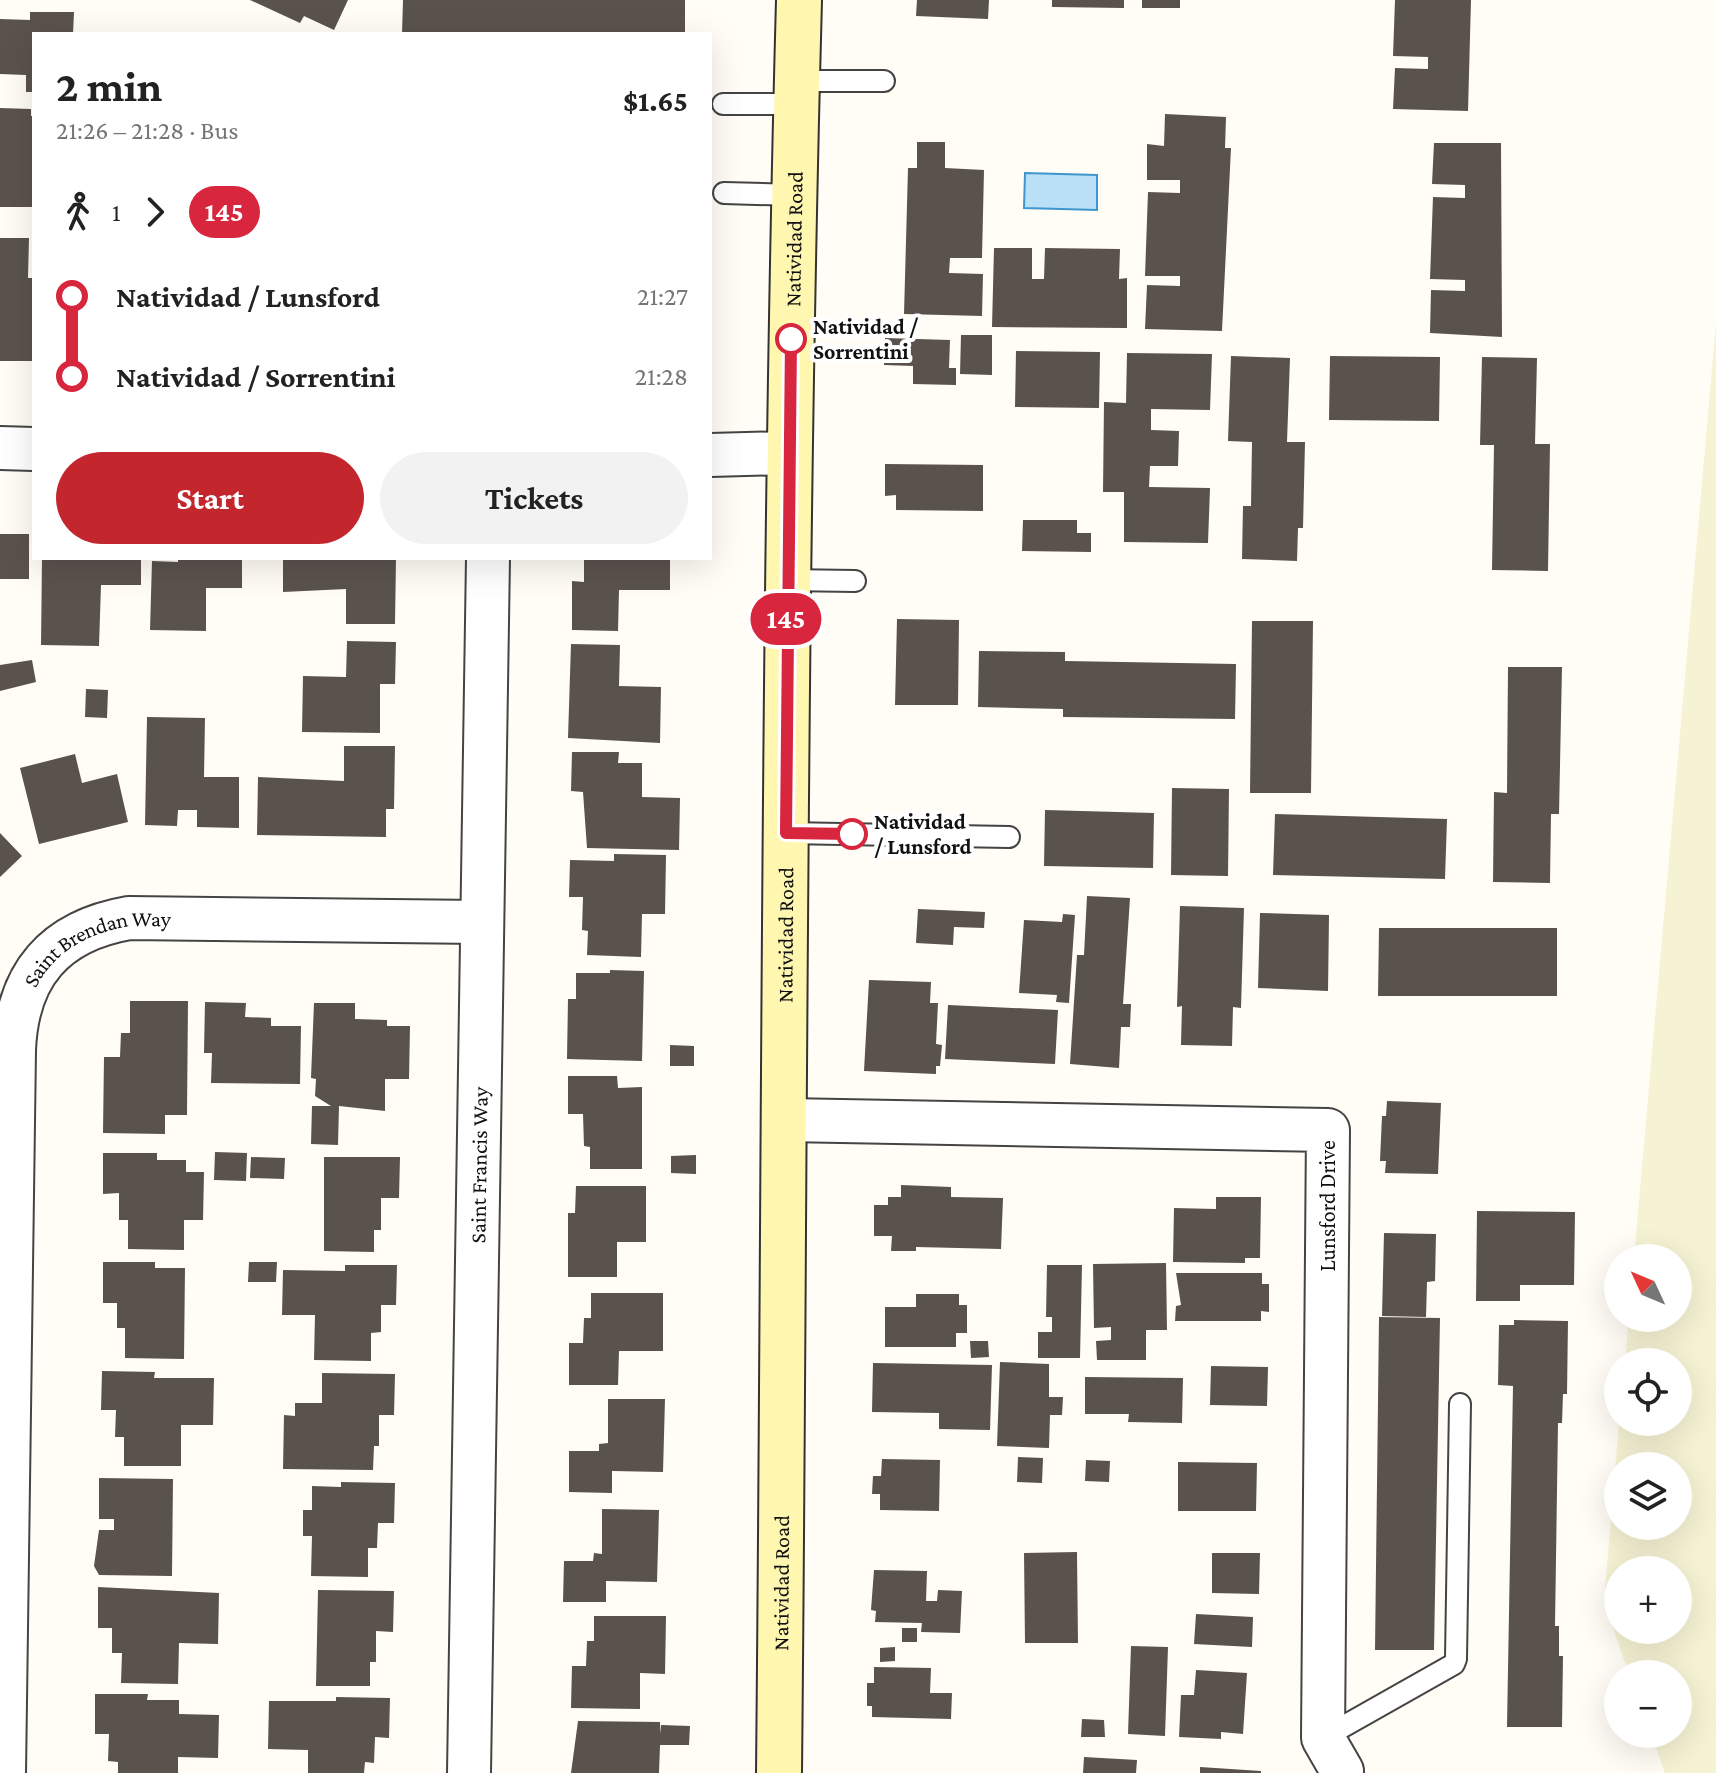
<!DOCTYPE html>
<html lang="en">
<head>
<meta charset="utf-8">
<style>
  body { margin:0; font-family:"Crimson Pro",serif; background:#f2f2f2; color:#222; height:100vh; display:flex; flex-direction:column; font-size:30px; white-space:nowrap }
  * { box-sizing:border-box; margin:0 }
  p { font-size:26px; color:#767676 }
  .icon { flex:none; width:44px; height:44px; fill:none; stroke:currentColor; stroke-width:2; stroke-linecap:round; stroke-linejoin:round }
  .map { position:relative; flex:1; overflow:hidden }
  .side { position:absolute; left:32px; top:32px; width:680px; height:528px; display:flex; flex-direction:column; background:#fff; border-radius:0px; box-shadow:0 8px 32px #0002 }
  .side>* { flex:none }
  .badge { padding:0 16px; border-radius:26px; font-size:28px; line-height:52px }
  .needle { width:52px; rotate:314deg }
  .tools { position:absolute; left:1604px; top:1244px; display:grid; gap:16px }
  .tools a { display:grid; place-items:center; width:88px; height:88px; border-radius:50%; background:#fff; box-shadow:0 8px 32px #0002; font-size:40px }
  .map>.badge { position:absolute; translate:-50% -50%; box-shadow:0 0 0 4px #fff }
  .legs { display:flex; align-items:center; gap:12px; height:88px; padding:0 24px; font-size:26px }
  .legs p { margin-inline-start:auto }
  .head { display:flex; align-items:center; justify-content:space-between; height:136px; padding:0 24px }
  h1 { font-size:44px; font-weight:700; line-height:60px }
  .button { display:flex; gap:16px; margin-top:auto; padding:16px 24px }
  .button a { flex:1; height:92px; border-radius:48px; background:#c4262e; color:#fff; font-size:32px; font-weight:700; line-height:92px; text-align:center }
  .button a+a { background:#f2f2f2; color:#222 }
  ul { padding:0 24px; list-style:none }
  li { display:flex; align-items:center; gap:28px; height:80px; font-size:30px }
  li i { display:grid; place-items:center; width:12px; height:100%; margin:0 10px; background:currentColor }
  li i::after { content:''; width:20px; height:20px; margin:-10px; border:6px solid; border-radius:50%; background:#fff }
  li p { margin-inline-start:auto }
  li:first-child i { background:linear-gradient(#0000 50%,currentColor 0) }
  li:last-child i { background:linear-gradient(currentColor 50%,#0000 0) }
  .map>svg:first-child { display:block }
  .farmland { fill:#f6f3d4; fill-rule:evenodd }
  .water { fill:#b9e0f7; stroke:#3f96cf; stroke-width:2 }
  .building { fill:#5a524d }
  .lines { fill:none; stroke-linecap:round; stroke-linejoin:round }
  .lane-casing { stroke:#444; stroke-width:24 }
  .street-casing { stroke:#444; stroke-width:46 }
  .secondary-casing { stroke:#333; stroke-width:48 }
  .lane { stroke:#fff; stroke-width:20 }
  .street { stroke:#fff; stroke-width:42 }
  .secondary { stroke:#fff6b0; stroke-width:44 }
  .line-1-casing { stroke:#fff; stroke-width:18 }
  .line-1 { stroke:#d7263d; stroke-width:12 }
  .stop-1-dot { fill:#fff; stroke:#d7263d; stroke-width:4 }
  .labels { text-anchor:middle; stroke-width:8; stroke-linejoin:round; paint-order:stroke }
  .street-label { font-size:22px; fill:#111; stroke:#fff }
  .stop-label { font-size:22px; font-weight:bold; fill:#111; stroke:#fff; text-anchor:start }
</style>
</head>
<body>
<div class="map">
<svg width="1716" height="1773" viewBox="0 0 1716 1773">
  <rect width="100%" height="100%" fill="#fffdf5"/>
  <!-- farmland -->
  <path class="farmland" d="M1716,323V1773H1665L1651,1734H1678V1674H1629L1604,1602L1619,1422H1678V1362H1625L1629,1318H1678V1258H1634ZM1618,1466H1678V1526H1618ZM1618,1570H1678V1630H1618Z"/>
  <!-- water -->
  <path class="water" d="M1025,173L1097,175V210L1024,208Z"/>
  <!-- building -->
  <path class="building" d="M250,0H348L334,30L304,16L300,23Z
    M403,0H685V34H402Z
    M917,0H989L988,19L916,16Z
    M1052,0H1124V8L1052,7Z
    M1142,0H1180V8H1142Z
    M1395,0H1471L1468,111L1393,109L1395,68L1428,69V57L1393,56Z
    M30,12H74L73,34H34V92H26V75L0,74V19L30,20Z
    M0,108L31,109V116H34V207H0Z
    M1165,114L1226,117L1225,148H1231L1222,331L1145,329L1147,285L1180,286V276H1145L1148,192L1180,193V180H1147V144L1164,146Z
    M917,142H945V168L984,170L982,258H950L949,273L983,274L982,316L904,314L908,168H917Z
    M1434,143H1501L1502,337L1430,333L1431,290L1465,291V280L1430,279L1433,197L1465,198V185L1432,184Z
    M0,238H29L28,278H34V361H0Z
    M994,248H1032V279H1044L1045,248L1120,249L1119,279L1127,278V328L992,327Z
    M961,335H992V375L960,374Z
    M885,338L950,340L949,368H956V385L913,384V366L884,365Z
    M1016,351L1100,352L1099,408L1015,407Z
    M1127,353L1212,354L1210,410L1151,409V430L1179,431L1178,466H1150L1149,487L1210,488L1208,543L1124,542V492H1103L1104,402L1126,403Z
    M1231,356L1290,358L1287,442H1305L1303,528H1298L1297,561L1242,559L1243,506H1251L1252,442L1228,441Z
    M1330,356L1440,357L1439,421L1329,420Z
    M1482,357L1537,358L1535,444H1550L1548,571L1492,570L1494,445H1480Z
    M885,464L983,465V511L896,510V495L885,496Z
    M1023,520H1077V533H1091V552L1022,551Z
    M0,534H29V579H0Z
    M42,558H141V585H101L99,646L41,645Z
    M178,558H242V588H206V631L150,630L152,561L178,562Z
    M283,558H396L395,624H346V589L283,592Z
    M584,558H670V590H619L618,631L572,630V581L584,582Z
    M897,619L959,620L958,705H895Z
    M1252,621H1313L1311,793H1250Z
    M347,641L396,642L395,684H380V733L302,732L303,676L346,677Z
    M571,644L620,645L619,686L661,687L660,743L568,738Z
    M979,651L1065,652V661L1236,664L1235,719L1063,717V709L978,707Z
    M32,660L36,682L0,691V665Z
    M1508,667H1562L1559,814H1551L1550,883L1493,882L1494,792L1507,793Z
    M86,689L108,690L107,718L85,717Z
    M147,717L205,718L204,777H239V828L197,827V810H178L177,826L145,825Z
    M344,746H395L394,809H386V837L257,835L258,777L344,781Z
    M572,752H619L618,763H642V797L680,798L679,850L587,848L583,792L571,791Z
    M75,754L82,783L117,774L128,822L39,844L20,768Z
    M1172,788L1229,789L1228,876L1171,875Z
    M1045,810L1154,813L1153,868L1044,866Z
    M1275,814L1447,819L1445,879L1273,875Z
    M0,833L22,856L0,877Z
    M614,854L666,855L665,914H642L641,957L587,955L588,931L582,930L583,897H569L570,860L614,861Z
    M1087,896L1130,898L1123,1004H1131L1130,1027H1121L1119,1068L1070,1064L1077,955H1084Z
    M1180,906L1244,908L1241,1008L1233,1007L1232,1046L1181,1045L1182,1006L1177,1007Z
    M918,909L985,912L984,928L954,927L953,945L916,943Z
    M1260,913L1329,915L1328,991L1258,988Z
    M1063,914L1075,915L1069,1003L1056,1002L1057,995L1019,993L1024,920L1062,922Z
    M1379,928H1557V996H1378Z
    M610,970L644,971L642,1061L567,1059L568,999H576V973H610Z
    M869,980L931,982L930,1003H938L936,1044L942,1045L940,1066H936V1074L864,1071Z
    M130,1001H188L187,1115H165V1134L103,1133L104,1057H120L121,1033H130Z
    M205,1002L246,1003L245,1017L271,1018V1026H301L300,1084L211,1083L212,1053H204Z
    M314,1003H355V1019L387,1020V1026H410L409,1079H385V1111L339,1106L338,1145L311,1144L312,1106H331L315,1096L316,1079L311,1078Z
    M948,1005L1058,1010L1055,1064L945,1059Z
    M670,1045L694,1046V1066H670Z
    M568,1076H617L618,1088L642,1087V1169H590V1147L584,1146L583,1114H568Z
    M1387,1101L1441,1103L1438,1174L1385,1173L1386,1161H1380L1382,1116H1386Z
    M215,1152L247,1153L246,1181L214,1180Z
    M103,1153H157V1160H186V1172H204L203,1220H184V1250L128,1249V1220H119V1193L103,1194Z
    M696,1155V1174L671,1173V1156Z
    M251,1157L285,1158L284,1179L250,1178Z
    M324,1157H400L399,1198H381V1230H374V1252L324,1251Z
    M901,1185L951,1187V1197L1003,1198L1001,1249L916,1247V1251H891L892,1236H874V1205H888V1197H901Z
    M576,1186H646V1242H617V1277H568V1213H575Z
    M1216,1197H1261L1260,1258H1245V1263L1173,1262L1174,1208L1216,1209Z
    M1477,1211L1575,1212L1574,1285H1520V1301H1476Z
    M1384,1233L1436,1234L1435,1281L1427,1282L1426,1317L1382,1316Z
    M103,1262H155V1268H185L184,1359L125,1358V1328H117V1303H103Z
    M249,1262H277L276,1282H248Z
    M1166,1263L1167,1330H1146V1360H1097L1096,1341L1111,1340V1327L1094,1328L1093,1264Z
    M345,1265H397L396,1305H381V1332L371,1333V1361L314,1360L315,1315H282L283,1270L345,1271Z
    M1047,1265H1082L1080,1358H1038V1332H1052V1317H1046Z
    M1176,1273H1262V1284H1269V1312L1261,1311V1321H1175L1176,1306L1181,1305Z
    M591,1293H663V1351H619L618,1385H569V1343H583L584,1318H591Z
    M916,1294H959V1305H967V1333H956V1347H885V1307H916Z
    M1379,1317L1440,1318L1434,1650H1375Z
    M1514,1320L1568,1321L1567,1394H1563L1562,1423H1558L1555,1626H1559V1656H1563L1562,1727H1507L1513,1386L1498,1385L1499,1325H1514Z
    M970,1341H988L989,1357L971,1358Z
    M1000,1362L1049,1364V1397H1063L1062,1415H1050L1049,1448L997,1446Z
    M873,1363L992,1365L990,1430L939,1429V1413L872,1412Z
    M1211,1366L1268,1367L1267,1406L1210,1405Z
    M102,1371L155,1372L154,1378H214L213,1425H181V1466H124V1437H115L116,1410H101Z
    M322,1373L395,1374L394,1415H379V1446H374L373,1470L283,1469L284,1415L295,1416V1403H322Z
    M1085,1377L1183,1378L1182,1423L1128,1422L1129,1414H1085Z
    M608,1399H665L663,1472L612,1471V1493L569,1492V1451H599V1444L608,1443Z
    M1018,1457L1043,1458L1042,1483L1017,1482Z
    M882,1459L940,1460L939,1511L880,1510V1494H872L873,1476H881Z
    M1086,1460L1110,1461L1109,1482L1085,1481Z
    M1178,1462L1257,1463L1256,1511H1178Z
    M99,1478L173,1479L172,1576L99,1575L94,1566L99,1530H114V1519H99Z
    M341,1482L395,1483L394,1523H378L377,1548H368V1577L311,1576L312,1536H303V1510H312V1486L341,1487Z
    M602,1509L659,1510L657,1582L606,1581V1602H563L564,1561H593L594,1553L602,1554Z
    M1077,1552L1078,1643H1025L1024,1553Z
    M1212,1553H1260L1259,1594L1212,1593Z
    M874,1570L927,1571L926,1601H937L938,1590L962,1591L960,1633L921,1632L922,1623L875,1622L876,1611L871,1610Z
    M98,1587L219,1593L218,1644L179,1643L178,1684L121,1683L122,1653H112V1628H98Z
    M318,1590L394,1591L393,1632L376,1631V1662H370V1686H316Z
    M1196,1614L1253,1617L1252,1647L1194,1644Z
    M594,1616H666L665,1674L640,1673V1709L571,1708L572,1666H586L587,1641H594Z
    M902,1628H917V1642H902Z
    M1131,1646L1168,1647L1165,1736L1128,1734Z
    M895,1647V1661L880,1662V1648Z
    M874,1667L931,1668L930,1693H952L951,1719L872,1717V1706H867V1683H874Z
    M1196,1670L1247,1673L1243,1734L1221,1732V1739L1179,1737L1181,1695H1194Z
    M95,1694H148L147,1700H179V1714L219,1715L218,1758L178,1757V1773H118V1762L108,1761L109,1734H95Z
    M336,1697L390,1698L389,1738L375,1737L374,1763L365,1762L364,1773H308V1750L268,1749L269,1701H336Z
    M1082,1719L1104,1720L1105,1737H1081Z
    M578,1721L660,1722V1734L661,1725L690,1726L689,1745H660L659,1773H571Z
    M1084,1757L1137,1760L1136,1773H1083Z
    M1200,1767L1261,1771V1773H1200Z"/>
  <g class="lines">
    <!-- lane casing -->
    <g class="lane-casing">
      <path id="lane" d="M797,81H884
        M723,104H797
        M724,193L795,195
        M786,580L855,581
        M786,833L1009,837
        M1323,1738L1454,1664L1456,1659L1460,1404"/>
    </g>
    <!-- street casing -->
    <g class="street-casing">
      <g id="street">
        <path d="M0,448L34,449"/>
        <path d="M710,455L788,453"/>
        <path d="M786,1120L1328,1130L1323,1738L1342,1771"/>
        <path id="s1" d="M4,1773L14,1050C17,975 54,931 129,918L482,922"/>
        <path id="s2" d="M469,1773L488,558"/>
      </g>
    </g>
    <!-- secondary casing -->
    <g class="secondary-casing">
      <g id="secondary">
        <path id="s3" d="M779,1773C785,1182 783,591 799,0"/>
      </g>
    </g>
    <!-- lane -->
    <use href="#lane" class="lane"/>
    <!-- street -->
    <use href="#street" class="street"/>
    <!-- secondary -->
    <use href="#secondary" class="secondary"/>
  </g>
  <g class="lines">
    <!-- line-1 casing -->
    <g class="line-1-casing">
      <path id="line-1" d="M791,339L786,833L852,834"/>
    </g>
    <!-- line-1 -->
    <use href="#line-1" class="line-1"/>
  </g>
  <!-- markers -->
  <g class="stop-1-dot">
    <circle cx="791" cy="339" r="14"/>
    <circle cx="852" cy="834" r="14"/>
  </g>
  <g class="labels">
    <!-- street labels -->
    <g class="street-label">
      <text dy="8" stroke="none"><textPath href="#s3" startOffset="1534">Natividad Road</textPath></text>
      <text dy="8" stroke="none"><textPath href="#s3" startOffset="838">Natividad Road</textPath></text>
      <text dy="8" stroke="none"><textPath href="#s1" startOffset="874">Saint Brendan Way</textPath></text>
      <text dy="8" stroke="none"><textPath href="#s2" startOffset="608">Saint Francis Way</textPath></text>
      <text transform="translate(1327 1206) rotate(-90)" y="8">Lunsford Drive</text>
      <text dy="8" stroke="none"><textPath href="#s3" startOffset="190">Natividad Road</textPath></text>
    </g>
    <!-- stop labels -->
    <g class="stop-label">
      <text x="813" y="334">Natividad /<tspan x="813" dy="25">Sorrentini</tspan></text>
      <text x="874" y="829">Natividad<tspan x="874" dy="25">/ Lunsford</tspan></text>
    </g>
  </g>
</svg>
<div class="tools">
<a><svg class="needle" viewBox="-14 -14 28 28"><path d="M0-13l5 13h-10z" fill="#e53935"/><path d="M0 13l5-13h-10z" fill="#767676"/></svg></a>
<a><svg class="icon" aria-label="locate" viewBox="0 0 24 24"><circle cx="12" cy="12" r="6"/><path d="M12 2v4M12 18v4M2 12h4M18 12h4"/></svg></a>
<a><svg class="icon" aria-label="layers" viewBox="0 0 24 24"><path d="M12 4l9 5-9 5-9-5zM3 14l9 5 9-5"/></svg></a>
<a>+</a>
<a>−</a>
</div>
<b class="badge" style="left:786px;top:619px;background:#d7263d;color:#fff">145</b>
<section class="side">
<div class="head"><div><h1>2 min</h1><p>21:26 – 21:28 · Bus</p></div><b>$1.65</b></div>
<div class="legs"><svg class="icon" aria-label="walk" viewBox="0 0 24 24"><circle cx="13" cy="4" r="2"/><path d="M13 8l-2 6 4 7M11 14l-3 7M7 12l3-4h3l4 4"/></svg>1<svg class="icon" aria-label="forward" viewBox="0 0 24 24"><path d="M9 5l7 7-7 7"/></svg><b class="badge" style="background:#d7263d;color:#fff">145</b></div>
<ul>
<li><i style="color:#d7263d"></i><b>Natividad / Lunsford</b><p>21:27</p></li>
<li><i style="color:#d7263d"></i><b>Natividad / Sorrentini</b><p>21:28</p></li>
</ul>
<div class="button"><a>Start</a><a>Tickets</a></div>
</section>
</div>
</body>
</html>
